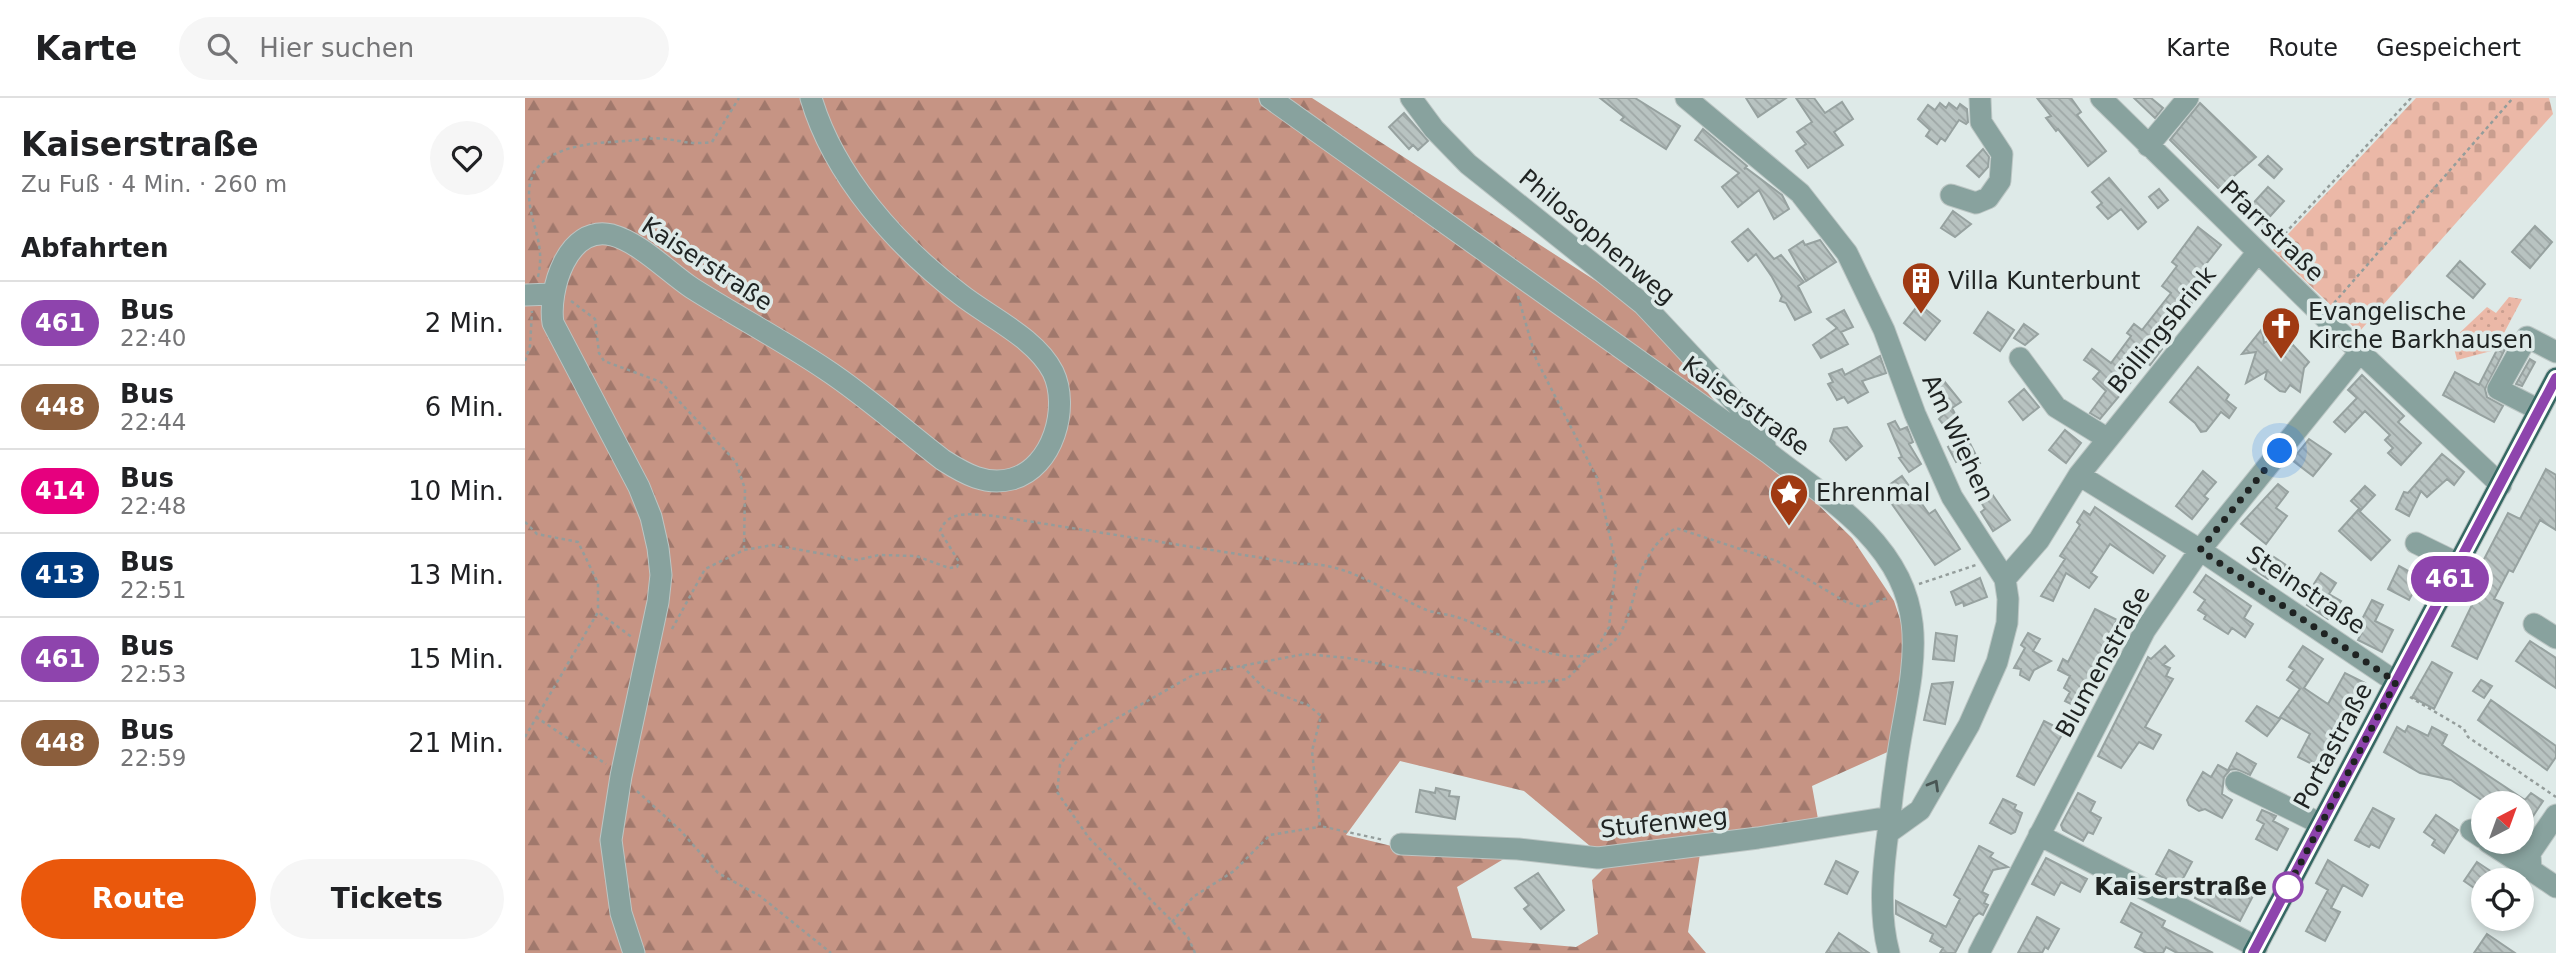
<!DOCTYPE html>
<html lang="de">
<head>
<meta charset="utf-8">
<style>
  body { margin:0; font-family:"DejaVu Sans",sans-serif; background:#f6f6f6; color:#202124; height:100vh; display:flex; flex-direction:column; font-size:26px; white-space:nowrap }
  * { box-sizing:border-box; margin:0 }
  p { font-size:23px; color:#757577 }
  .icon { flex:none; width:38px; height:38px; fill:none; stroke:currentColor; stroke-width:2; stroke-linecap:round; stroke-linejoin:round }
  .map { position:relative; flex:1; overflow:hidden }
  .panel { display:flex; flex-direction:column; background:#fff; width:525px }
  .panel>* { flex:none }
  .badge { padding:0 14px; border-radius:23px; font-size:24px; line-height:46px }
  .needle { width:46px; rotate:41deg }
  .fabs { position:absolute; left:1946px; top:693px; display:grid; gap:14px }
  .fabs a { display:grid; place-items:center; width:63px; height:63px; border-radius:50%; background:#fff; box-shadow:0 4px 10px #0003; font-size:35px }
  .you { position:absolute; width:35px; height:35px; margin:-18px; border:5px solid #fff; border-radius:50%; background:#1a73e8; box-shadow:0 0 0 10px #1a73e833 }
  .map>.badge { position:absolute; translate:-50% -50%; box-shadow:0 0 0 4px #fff }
  h2 { padding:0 21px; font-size:26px; line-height:63px }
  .round { display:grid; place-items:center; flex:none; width:74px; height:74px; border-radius:37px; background:#f6f6f6 }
  .summary { display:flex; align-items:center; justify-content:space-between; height:119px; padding:0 21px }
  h1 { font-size:33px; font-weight:700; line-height:52px }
  .primary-button { display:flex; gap:14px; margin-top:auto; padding:14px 21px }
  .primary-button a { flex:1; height:80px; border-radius:42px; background:#ea580c; color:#fff; font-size:28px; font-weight:700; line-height:80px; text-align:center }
  .primary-button a+a { background:#f6f6f6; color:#202124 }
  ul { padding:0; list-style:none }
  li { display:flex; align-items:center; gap:21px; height:84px; padding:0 21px; border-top:2px solid #e0e0e0 }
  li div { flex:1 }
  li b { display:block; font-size:26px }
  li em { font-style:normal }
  li .badge { min-width:77px; font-weight:700; text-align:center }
  header { display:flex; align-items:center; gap:42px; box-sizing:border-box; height:98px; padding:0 35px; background:#fff; border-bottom:2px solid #e0e0e0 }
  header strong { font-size:33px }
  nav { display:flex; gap:38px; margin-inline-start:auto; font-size:24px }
  .search { width:490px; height:63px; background:#f6f6f6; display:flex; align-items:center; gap:18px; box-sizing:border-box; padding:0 24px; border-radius:38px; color:#757577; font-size:26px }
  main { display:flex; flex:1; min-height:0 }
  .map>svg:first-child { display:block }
  .grass { fill:url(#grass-dots) }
  .forest { fill:url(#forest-firs) }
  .cemetery { fill:url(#cemetery-stones) }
  .building { fill:url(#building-back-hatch); stroke:#97a2a0; stroke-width:2 }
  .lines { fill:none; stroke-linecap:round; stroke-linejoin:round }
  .minor-casing { stroke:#bcc6c4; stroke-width:23 }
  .major-casing { stroke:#bcc6c4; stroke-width:23 }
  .path { stroke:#949d9b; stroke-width:2.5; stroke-dasharray:3.5 3.5; stroke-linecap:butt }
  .minor { stroke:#88a29e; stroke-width:21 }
  .major { stroke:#356863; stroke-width:21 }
  .oneway { stroke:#495654 }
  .line-casing { stroke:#fff; stroke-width:16 }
  .line { stroke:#8e44ad; stroke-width:10 }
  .walk { stroke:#1f2322; stroke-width:7; stroke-dasharray:0 12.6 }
  .stop-dot { fill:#fff; stroke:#8e44ad; stroke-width:3.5 }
  .labels { text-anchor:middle; stroke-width:7; stroke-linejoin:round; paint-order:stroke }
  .street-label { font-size:24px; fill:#1f2322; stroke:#deeae8 }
  .poi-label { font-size:24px; fill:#1f2322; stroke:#deeae8; text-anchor:start }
  .stop-label { font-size:24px; font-weight:bold; fill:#1f2322; stroke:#deeae8; text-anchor:end }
</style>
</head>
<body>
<header>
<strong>Karte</strong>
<div class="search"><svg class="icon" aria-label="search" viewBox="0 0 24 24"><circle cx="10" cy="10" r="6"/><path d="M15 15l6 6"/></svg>Hier suchen</div>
<nav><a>Karte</a><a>Route</a><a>Gespeichert</a></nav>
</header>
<main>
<section class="panel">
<div class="summary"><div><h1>Kaiserstraße</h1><p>Zu Fuß · 4 Min. · 260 m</p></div><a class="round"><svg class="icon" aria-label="heart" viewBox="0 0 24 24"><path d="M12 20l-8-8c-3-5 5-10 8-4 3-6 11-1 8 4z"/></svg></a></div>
<h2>Abfahrten</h2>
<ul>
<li><span class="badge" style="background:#8e44ad;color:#fff">461</span><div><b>Bus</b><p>22:40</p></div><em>2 Min.</em></li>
<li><span class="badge" style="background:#8b5e3c;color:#fff">448</span><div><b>Bus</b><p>22:44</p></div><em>6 Min.</em></li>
<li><span class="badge" style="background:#e6007e;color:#fff">414</span><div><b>Bus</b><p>22:48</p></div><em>10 Min.</em></li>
<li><span class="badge" style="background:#003b80;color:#fff">413</span><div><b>Bus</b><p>22:51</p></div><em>13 Min.</em></li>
<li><span class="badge" style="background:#8e44ad;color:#fff">461</span><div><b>Bus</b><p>22:53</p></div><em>15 Min.</em></li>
<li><span class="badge" style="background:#8b5e3c;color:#fff">448</span><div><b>Bus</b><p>22:59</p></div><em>21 Min.</em></li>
</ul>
<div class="primary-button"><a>Route</a><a>Tickets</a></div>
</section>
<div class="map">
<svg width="2031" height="855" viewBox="0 0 2031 855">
  <defs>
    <pattern id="grass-dots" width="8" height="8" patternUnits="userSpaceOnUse" patternTransform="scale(1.75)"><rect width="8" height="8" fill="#ebb8a7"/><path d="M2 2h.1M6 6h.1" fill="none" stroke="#c99e8f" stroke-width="1.8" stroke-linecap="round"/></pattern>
    <pattern id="forest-firs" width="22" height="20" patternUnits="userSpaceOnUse" patternTransform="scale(1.75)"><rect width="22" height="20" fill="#c69484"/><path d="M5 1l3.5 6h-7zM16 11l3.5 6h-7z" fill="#a0786c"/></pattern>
    <pattern id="cemetery-stones" width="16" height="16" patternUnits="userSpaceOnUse" patternTransform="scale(1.75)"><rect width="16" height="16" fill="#ebb8a7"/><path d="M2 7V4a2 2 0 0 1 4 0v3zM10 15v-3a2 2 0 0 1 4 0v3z" fill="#c99e8f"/></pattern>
    <pattern id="building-back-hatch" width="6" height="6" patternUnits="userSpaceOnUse" patternTransform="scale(1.75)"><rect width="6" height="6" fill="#b8c3c1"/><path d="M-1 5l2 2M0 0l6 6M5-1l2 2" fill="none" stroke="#9ea7a6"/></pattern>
  </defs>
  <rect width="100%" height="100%" fill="#deeae8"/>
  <!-- grass -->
  <path class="grass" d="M1984,199L1997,201L1970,252L1932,262L1927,242L1962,209L1971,215Z"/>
  <!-- forest -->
  <path class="forest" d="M0,0H787L1113,210L1239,363L1278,392L1327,440L1369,503L1382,542L1367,652L1287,688L1293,721L1071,753L999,693L875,663L821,737L875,750L987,756L932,789L947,840L1051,849L1073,836L1067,782L1081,768L1175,756L1163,834L1181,855H0Z"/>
  <!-- cemetery -->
  <path class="cemetery" d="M1891,0H2024L2028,16L1834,234L1748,152Z"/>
  <!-- building -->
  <path class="building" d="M1075,0H1110L1155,28L1141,51L1096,22L1099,19Z
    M1221,0H1261L1233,19Z
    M1271,0H1289L1300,15L1317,4L1328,21L1309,34L1318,47L1283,70L1271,53L1281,46L1272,34L1287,24Z
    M1512,0H1546L1556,14L1552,17L1581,53L1563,68L1533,31L1531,33L1521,20L1526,18Z
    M1609,0H1626L1638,10L1630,20Z
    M1415,5L1421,10L1424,5L1432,11L1435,6L1442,11L1443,24L1441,26L1434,22L1420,43L1416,40L1412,46L1401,38L1405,32L1393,21L1403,7L1410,12Z
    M1675,5L1731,59L1694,91L1645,42Z
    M879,15L903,43L893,52L888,47L884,51L864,29Z
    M1178,31L1222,68L1219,71L1221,70L1257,97L1264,111L1249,121L1234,92L1213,109L1197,89L1214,75L1170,42Z
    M1458,51L1464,59L1463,69L1454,79L1442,68Z
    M1743,58L1757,71L1749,80L1734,67Z
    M1584,80L1621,124L1613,131L1596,111L1583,121L1572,109L1577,105L1567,94Z
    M1743,89L1759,103L1738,126L1722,112Z
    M1634,91L1643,102L1633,110L1624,99Z
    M1428,113L1446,126L1430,139L1416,130Z
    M2010,128L2027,144L2005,170L1987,154Z
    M1673,129L1696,147L1670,180L1680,188L1634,248L1637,251L1625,267L1617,261L1602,281L1606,284L1575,321L1565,315L1581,293L1568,281L1575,273L1559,262L1567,251L1586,265L1606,238L1602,235L1609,226L1617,232L1646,195L1637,188L1652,168L1647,164Z
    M1223,131L1249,161L1256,157L1279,184L1273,188L1286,214L1270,222L1261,205L1255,203L1257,198L1247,179L1231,156L1223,163L1207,144Z
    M1295,142L1311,164L1281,183L1264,152L1278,143L1280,147Z
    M1935,163L1960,186L1948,200L1922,178Z
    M1394,206L1415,223L1400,242L1379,225Z
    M1319,212L1328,229L1316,234L1323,246L1296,260L1288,247L1312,230L1302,221Z
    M1463,214L1489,232L1475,253L1449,235Z
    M1499,226L1513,236L1500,247L1489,240Z
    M1767,229L1760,251L1768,247L1784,264L1779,270L1775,294L1765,287L1760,294L1755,293L1740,281L1742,273L1721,285L1731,254L1717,256L1737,231L1739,245Z
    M1975,246L1981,249L1960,291L1962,299L1978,308L1969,324L1918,297L1930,274L1954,287Z
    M1355,258L1361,275L1337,283L1343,294L1323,305L1319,299L1312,302L1303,286L1308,284L1304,276L1317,271L1320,277Z
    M2005,261L2010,264L1997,288L1991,286Z
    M1673,269L1704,297L1701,302L1711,310L1704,320L1696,314L1681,333L1676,334L1670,325L1645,304Z
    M1837,277L1879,318L1873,324L1896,345L1876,367L1863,355L1868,350L1860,342L1865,337L1840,313L1820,334L1809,324L1832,300L1823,292Z
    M1419,283L1436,304L1427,310L1455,365L1450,368L1442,358L1431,364L1423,349L1432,344L1414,321L1418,317L1402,297Z
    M1499,291L1514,309L1498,322L1484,304Z
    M1370,323L1375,332L1382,329L1388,344L1384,346L1396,366L1384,374L1374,360L1377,359L1363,326Z
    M1322,329L1337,348L1321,362L1305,343L1309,331Z
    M1540,332L1556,345L1541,365L1524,352Z
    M1784,341L1806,356L1788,378L1767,362Z
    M1917,356L1939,374L1929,387L1922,381L1902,399L1896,393L1884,418L1871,411L1879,394L1883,395Z
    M2021,371L2031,377V432L2015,422L1988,474L1984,472L1969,501L1978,505L1952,561L1927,548L1963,474L1955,469L1983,415L1995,421Z
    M1678,373L1691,384L1679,398L1683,401L1667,421L1651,408Z
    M1377,378L1404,416L1410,412L1435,451L1410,467L1357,392Z
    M1753,386L1763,394L1751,410L1762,418L1741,446L1716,426Z
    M1840,388L1850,397L1836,412L1826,403Z
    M1467,396L1485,422L1468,433L1456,414L1460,411L1456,404Z
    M1570,409L1640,458L1628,475L1585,446L1566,475L1572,479L1564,490L1541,475L1528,503L1516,498L1540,461L1535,458L1555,427L1552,424L1559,413L1565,417Z
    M1833,412L1865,442L1846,462L1814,433Z
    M1737,451L1761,467L1752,481L1746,477L1743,481L1728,471L1732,467L1727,464Z
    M1874,468L1896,480L1884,502L1863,491Z
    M1796,475L1811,485L1804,496L1816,503L1803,521L1782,507L1794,489L1789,486Z
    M1681,477L1726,508L1719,520L1728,526L1720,539L1707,530L1703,536L1679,521L1681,517L1673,512L1680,502L1669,494Z
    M1455,480L1462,499L1439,508L1438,504L1431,507L1426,494Z
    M1847,502L1858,507L1850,523L1868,532L1857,554L1833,542L1837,534L1832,531Z
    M1570,511L1592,522L1589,527L1595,530L1570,578L1569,587L1554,610L1540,603L1545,594L1539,590L1545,578L1533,572L1538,561L1543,564Z
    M1411,535L1432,538L1429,563L1408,561Z
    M1503,535L1515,541L1508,553L1526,563L1509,572L1504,582L1495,577L1496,571L1489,570L1500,550L1496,547Z
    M2005,543L2031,560V590L1991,563Z
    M1640,548L1649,558L1638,567L1645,570L1641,578L1648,581L1620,629L1636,637L1628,651L1614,644L1596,670L1573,658L1623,559L1626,561Z
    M1778,548L1798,561L1779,590L1803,606L1820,575L1840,585L1795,670L1773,659L1785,636L1755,619L1775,591L1762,582L1769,572L1764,569Z
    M1907,564L1927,575L1909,611L1887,599Z
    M1956,582L1967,588L1959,600L1948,593Z
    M1428,584L1420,626L1399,622L1407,586Z
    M1966,602L2031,648V659L2022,672L1953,622Z
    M1732,608L1755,621L1742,638L1721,623Z
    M1519,623L1539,633L1509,687L1492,678Z
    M1883,628L1903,638L1907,629L1922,637L1917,647L2000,702L2006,695L2018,703L1997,735L1998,705H1961L1926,682L1895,675L1859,654L1872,629L1880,634Z
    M1712,655L1731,666L1725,677L1711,671L1703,672Z
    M1693,667L1704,673L1699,679L1697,696L1707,702L1697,720L1680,711L1674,713L1664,707L1662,702L1678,674L1686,679Z
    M911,690L925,693L924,698L934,699L930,721L891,714L895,692L910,695Z
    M1553,695L1570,704L1565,714L1576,720L1568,736L1563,734L1558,743L1538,732L1536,727Z
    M1478,701L1491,707L1489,711L1497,715L1490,734L1486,736L1465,725Z
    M1848,710L1869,721L1854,750L1846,746L1844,749L1830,742Z
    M1737,712L1751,718L1748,723L1763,731L1752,752L1731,741L1739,726L1732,722Z
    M1911,717L1933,732L1919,755L1907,747L1910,742L1899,734Z
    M1454,748L1468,755L1465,759L1483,769L1468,772L1457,794L1463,797L1459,805L1463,807L1458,817L1454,815L1449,819L1430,855H1415L1418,850L1405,843L1408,836L1371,816V803L1421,829L1435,801L1429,797Z
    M1644,752L1667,764L1654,788L1631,776Z
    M1521,760L1562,781L1555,794L1536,784L1529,797L1507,786Z
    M1803,762L1843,787L1837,798L1818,787L1806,810L1815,814L1800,843L1781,833L1803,792L1791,785Z
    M1311,763L1333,774L1322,796L1300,786Z
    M1952,764L1979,782H1958V796L1939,783Z
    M1013,775L1039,812L1016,831L999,811L1004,807L990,790Z
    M1707,787L1728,798L1715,823L1670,800L1676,788L1700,801Z
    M1606,805L1640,823L1637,829L1688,855H1652L1641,849L1638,855H1621L1610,849L1617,835L1596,824Z
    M1512,819L1534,831L1523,851L1520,849L1517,855H1493Z
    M1314,835L1344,855H1301Z
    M1962,836L1990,855H1949Z"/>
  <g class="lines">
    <!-- minor casing -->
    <g class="minor-casing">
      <path id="minor" d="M745,0L1245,356C1277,381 1312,404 1340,433C1404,500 1391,556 1376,638C1371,667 1367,697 1364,727C1358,768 1353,815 1364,855
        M886,0L909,31L943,66L1118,206L1220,315L1240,347
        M1161,0L1275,95L1322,155L1359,232L1390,316L1427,399L1480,481L1483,501L1482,525L1472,564L1444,627L1395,712L1363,735
        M1576,0L1835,254L1976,387
        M1623,48L1663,0
        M1426,97L1451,105L1463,100L1475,83L1477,56L1456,24L1455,0
        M0,197L27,196
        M1495,260L1531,309L1583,341
        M2014,312L1973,291L2002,239L2031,254
        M1554,377L1675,452L1871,584
        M1891,445L1934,466
        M1480,481L1514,442L1554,377L1732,155
        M2009,526L2031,540
        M1711,684L1796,726
        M2031,717L2005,755L2006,772L2031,789
        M1946,732L1958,740
        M1514,737L1732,849
        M1963,744L2006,772
        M876,746L993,751L1073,760L1233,740L1365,719
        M109,855L96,815L86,742L96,678L133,504L136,477L133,450L126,419L114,389L28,225C23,193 42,126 87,137C116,145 143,174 167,190C211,218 257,242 300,271C341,298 379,332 418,362C440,376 461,388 487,381C528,370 545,309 528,274C511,240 464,219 435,196C371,147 309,78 286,0
        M1454,855L1620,532L1675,452L1835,254"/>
    </g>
    <!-- major casing -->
    <g class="major-casing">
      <path id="major" d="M1728,855L2031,280"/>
    </g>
    <!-- path -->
    <path class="path" d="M1750,146L1886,0
      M13,179C21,143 4,126 4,95C5,47 67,45 102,43C114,42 128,39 140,41C160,43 164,47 187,44L214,0
      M993,198L1011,261L1072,380L1091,466L1084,529L1071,552
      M46,203L70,221L74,255L79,263L136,284L211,364L220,391L219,450
      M1809,205L1988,0
      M0,263L5,248L7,213
      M0,424L12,436L53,444L73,485V513
      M1394,486L1451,467
      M147,531L180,471L219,452L248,447L332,462L354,457L391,458L424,470L432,469L434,464L415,433C424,410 450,417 470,418L776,466C823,464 858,493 899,511C911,516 924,516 935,520C973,534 1041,576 1081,550C1118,525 1099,461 1151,430L1252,463L1321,504L1337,509L1362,500
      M717,568L740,591L783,607L796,618L787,653L795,728L859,742
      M1885,599L1939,631L1943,639L2031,699
      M11,619L81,666
      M0,639L73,514L108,540
      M112,693L155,732L193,775L235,798L306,855
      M647,824L668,799L709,773L745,737L794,729
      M670,855L663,839L564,740L532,694L535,667L552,643L668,577L780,556L823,560L948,583L1010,585L1042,581L1066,556"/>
    <!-- minor -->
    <use href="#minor" class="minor"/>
    <!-- major -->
    <use href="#major" class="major"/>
  </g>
  <!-- one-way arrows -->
  <defs><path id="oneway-chevron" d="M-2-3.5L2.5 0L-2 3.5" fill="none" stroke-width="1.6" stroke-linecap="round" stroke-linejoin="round" transform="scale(1.75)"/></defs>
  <use class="oneway" href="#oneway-chevron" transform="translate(1409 687) rotate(-60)"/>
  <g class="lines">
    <!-- line casing -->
    <g class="line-casing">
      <path id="line" d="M1728,855L2031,280"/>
    </g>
    <!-- line -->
    <use href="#line" class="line"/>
    <!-- walk -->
    <path class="walk" d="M1755,353L1675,452L1871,584L1763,789"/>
  </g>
  <!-- icons -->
  <defs>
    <g id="building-pin" transform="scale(2.0125)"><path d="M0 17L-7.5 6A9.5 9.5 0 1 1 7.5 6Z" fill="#a03a13" stroke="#deeae8"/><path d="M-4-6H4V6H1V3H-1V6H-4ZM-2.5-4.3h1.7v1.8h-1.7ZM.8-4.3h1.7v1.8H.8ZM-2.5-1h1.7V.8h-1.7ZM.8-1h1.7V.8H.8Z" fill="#fff"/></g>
    <g id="church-pin" transform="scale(2.0125)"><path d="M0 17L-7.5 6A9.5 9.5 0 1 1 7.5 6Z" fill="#a03a13" stroke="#deeae8"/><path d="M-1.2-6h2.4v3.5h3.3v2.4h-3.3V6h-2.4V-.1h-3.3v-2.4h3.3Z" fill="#fff"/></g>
    <g id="sight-pin" transform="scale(2.0125)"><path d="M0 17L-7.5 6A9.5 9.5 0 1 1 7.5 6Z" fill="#a03a13" stroke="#deeae8"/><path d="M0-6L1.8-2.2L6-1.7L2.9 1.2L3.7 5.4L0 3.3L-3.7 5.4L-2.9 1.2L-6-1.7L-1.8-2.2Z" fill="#fff"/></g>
  </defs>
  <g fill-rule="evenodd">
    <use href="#building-pin" x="1396" y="183"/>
    <use href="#church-pin" x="1756" y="228"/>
    <use href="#sight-pin" x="1264" y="395"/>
  </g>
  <!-- markers -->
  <circle class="stop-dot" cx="1763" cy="789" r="14"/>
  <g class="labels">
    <!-- street labels -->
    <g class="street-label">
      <text transform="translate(1747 133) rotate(44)" y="8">Pfarrstraße</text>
      <text transform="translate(1072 139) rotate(40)" y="8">Philosophenweg</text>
      <text transform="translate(182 166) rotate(33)" y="8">Kaiserstraße</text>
      <text transform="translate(1637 232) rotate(-51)" y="8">Böllingsbrink</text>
      <text transform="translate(1221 308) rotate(36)" y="8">Kaiserstraße</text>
      <text transform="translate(1433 340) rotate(65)" y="8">Am Wiehen</text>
      <text transform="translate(1781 492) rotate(34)" y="8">Steinstraße</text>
      <text transform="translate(1578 564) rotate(-61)" y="8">Blumenstraße</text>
      <text transform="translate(1808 648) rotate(-62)" y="8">Portastraße</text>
      <text transform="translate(1139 725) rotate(-6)" y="8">Stufenweg</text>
    </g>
    <!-- poi labels -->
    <g class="poi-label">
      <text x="1423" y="191">Villa Kunterbunt</text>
      <text x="1783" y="222">Evangelische<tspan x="1783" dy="28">Kirche Barkhausen</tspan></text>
      <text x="1291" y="403">Ehrenmal</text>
    </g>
    <!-- stop labels -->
    <g class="stop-label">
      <text x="1742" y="797">Kaiserstraße</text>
    </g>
  </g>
</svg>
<div class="fabs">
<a><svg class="needle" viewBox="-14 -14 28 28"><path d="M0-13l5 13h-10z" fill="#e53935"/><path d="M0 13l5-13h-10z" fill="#757577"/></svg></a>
<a><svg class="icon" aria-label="locate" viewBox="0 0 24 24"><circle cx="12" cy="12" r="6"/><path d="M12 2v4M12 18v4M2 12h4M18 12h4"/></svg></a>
</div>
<div class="you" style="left:1755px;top:353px"></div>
<b class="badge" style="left:1925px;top:481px;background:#8e44ad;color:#fff">461</b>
</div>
</main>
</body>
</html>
